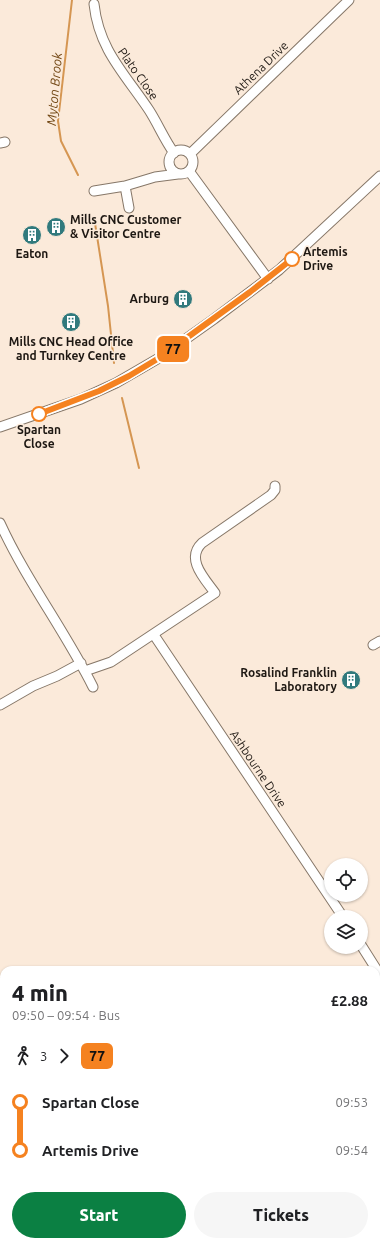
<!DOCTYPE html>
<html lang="en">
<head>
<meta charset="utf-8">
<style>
  body { margin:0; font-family:Ubuntu,sans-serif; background:#f6f6f6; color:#202124; height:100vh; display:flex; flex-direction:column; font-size:15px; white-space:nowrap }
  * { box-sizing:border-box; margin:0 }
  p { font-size:13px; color:#757577 }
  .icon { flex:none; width:22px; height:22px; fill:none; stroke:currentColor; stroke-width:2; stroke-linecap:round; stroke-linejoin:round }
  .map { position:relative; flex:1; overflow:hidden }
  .panel { position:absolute; left:0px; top:966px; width:380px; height:280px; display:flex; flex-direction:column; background:#fff; border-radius:12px 12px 0 0; box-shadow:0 1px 3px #0004 }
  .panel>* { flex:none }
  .badge { padding:0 8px; border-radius:6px; font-size:14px; line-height:26px }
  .tools { position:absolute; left:324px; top:858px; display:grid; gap:8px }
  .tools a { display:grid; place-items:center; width:44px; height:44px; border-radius:50%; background:#fff; box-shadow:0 1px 3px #0004; font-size:20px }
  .map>.badge { position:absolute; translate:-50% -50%; box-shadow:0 0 0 2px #fff }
  .legs { display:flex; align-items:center; gap:6px; height:44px; padding:0 12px; font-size:13px }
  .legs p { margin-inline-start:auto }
  .head { display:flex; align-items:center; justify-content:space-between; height:68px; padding:0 12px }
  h1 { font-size:22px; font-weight:800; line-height:30px }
  .primary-button { display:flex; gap:8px; margin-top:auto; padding:8px 12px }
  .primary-button a { flex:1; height:46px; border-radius:24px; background:#0b8043; color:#fff; font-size:16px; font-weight:800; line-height:46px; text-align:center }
  .primary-button a+a { background:#f6f6f6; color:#202124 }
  ul { padding:0 12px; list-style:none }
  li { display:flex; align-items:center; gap:14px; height:48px; font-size:15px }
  li i { display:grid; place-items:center; width:6px; height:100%; margin:0 5px; background:currentColor }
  li i::after { content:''; width:10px; height:10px; margin:-5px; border:3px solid; border-radius:50%; background:#fff }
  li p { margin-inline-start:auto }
  li:first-child i { background:linear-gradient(#0000 50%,currentColor 0) }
  li:last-child i { background:linear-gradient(currentColor 50%,#0000 0) }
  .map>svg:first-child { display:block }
  .green { fill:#efc59c }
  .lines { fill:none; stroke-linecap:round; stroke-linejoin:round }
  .stream { stroke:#d59652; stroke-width:2 }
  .minor-casing { stroke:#867768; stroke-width:11 }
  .major-casing { stroke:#fff; stroke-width:13 }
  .minor { stroke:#fff; stroke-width:9 }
  .major { stroke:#e0b16e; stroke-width:11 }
  .line-1-casing { stroke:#fff; stroke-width:9 }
  .line-1 { stroke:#f58220; stroke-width:6 }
  .stop-1-dot { fill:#fff; stroke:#f58220; stroke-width:2 }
  .labels { text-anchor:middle; stroke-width:3; stroke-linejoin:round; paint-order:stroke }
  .street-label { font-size:12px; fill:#1e1813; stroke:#fbeada }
  .poi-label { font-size:12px; font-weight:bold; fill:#1e1813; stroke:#fbeada }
  .stop-label { font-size:12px; font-weight:bold; fill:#1e1813; stroke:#fbeada; text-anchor:start }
  .water-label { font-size:13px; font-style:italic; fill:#734815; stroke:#fbeada }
</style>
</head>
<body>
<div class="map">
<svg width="380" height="1246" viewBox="0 0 380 1246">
  <rect width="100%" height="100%" fill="#fbeada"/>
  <!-- green -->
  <path class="green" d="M380,1220V1246H350L356,1242H376V1225Z
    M238,1242H290L293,1246H235Z"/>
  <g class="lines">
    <!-- stream -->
    <path class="stream" d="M72,0L58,121L61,141L78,175
      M94,217L108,306L114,363
      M122,398L139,468
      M0,1184H4"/>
    <!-- minor casing -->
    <g class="minor-casing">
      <path id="minor" d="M94,4C99,50 125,74 149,110C158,124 164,139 174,153
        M0,143L5,142
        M169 162a12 12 0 1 1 24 0a12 12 0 1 1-24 0Z
        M190,154L349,0
        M189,171L268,279
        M125,186L129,208
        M94,191L125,186L155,177L178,174
        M0,427L81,399L116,383L159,358L214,319L279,270L380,176
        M0,523C26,580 65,631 93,687
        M154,635L343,917
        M373,645L380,641
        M85,671L111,662L215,593C205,579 185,559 202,543L271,495L275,490V486
        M0,705L33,686L57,676L81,663
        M361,945L380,975
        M0,983L4,982
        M376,1053L380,1050
        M376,1150L380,1147
        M376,1163L380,1170
        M376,1218L380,1210
        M295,1242L298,1246
        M217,1243L218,1246
        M98,1246L106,1242
        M342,1246L348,1242"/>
    </g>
    <!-- major casing -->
    <g class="major-casing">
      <path id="major" d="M376,1039L380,1036
        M64,1246L75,1242"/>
    </g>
    <!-- minor -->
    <use href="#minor" class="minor"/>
    <!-- major -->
    <use href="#major" class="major"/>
  </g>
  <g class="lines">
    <!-- line-1 casing -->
    <g class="line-1-casing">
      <path id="line-1" d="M39,414L99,391L129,376L159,358L250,292L292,259"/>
    </g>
    <!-- line-1 -->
    <use href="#line-1" class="line-1"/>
  </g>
  <!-- icons -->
  <defs>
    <g id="building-disc" transform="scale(1)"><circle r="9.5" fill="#317a7d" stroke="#fbeada"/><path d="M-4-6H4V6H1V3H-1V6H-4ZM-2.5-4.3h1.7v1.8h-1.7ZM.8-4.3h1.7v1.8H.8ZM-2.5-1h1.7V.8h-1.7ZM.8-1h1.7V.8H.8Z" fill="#fff"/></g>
  </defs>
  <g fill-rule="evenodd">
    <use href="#building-disc" x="56" y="227"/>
    <use href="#building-disc" x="32" y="235"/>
    <use href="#building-disc" x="183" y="299"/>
    <use href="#building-disc" x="71" y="322"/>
    <use href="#building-disc" x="351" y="680"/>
  </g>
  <!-- markers -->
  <g class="stop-1-dot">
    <circle cx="292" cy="259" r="7"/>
    <circle cx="39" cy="414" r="7"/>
  </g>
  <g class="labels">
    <!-- street labels -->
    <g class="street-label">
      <text transform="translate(261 68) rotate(-44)" y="4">Athena Drive</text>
      <text transform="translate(138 74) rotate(55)" y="4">Plato Close</text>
      <text transform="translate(258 769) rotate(56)" y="4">Ashbourne Drive</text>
    </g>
    <!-- poi labels -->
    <g class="poi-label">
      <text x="70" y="224" text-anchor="start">Mills CNC Customer<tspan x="70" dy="14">&amp; Visitor Centre</tspan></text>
      <text x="32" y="258">Eaton</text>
      <text x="169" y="303" text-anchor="end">Arburg</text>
      <text x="71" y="346">Mills CNC Head Office<tspan x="71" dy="14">and Turnkey Centre</tspan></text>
      <text x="337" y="677" text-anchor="end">Rosalind Franklin<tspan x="337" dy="14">Laboratory</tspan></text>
    </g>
    <!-- stop labels -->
    <g class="stop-label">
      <text x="303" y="256">Artemis<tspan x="303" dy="14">Drive</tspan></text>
      <text x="39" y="434" text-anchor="middle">Spartan<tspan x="39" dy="14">Close</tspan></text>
    </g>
    <!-- water labels -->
    <g class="water-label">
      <text transform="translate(54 89) rotate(-85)" y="5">Myton Brook</text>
    </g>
  </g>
</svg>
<div class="tools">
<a><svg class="icon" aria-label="locate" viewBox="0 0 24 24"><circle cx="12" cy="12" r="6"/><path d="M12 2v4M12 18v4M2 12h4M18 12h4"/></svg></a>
<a><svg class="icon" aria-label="layers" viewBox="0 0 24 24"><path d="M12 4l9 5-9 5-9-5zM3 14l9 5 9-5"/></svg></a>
</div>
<b class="badge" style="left:173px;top:349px;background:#f58220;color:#111">77</b>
<section class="panel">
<div class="head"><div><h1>4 min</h1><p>09:50 – 09:54 · Bus</p></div><b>£2.88</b></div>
<div class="legs"><svg class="icon" aria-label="walk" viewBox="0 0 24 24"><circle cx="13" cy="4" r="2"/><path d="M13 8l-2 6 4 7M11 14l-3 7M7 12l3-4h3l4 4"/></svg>3<svg class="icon" aria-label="forward" viewBox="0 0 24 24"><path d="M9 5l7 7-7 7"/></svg><b class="badge" style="background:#f58220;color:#111">77</b></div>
<ul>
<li><i style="color:#f58220"></i><b>Spartan Close</b><p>09:53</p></li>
<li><i style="color:#f58220"></i><b>Artemis Drive</b><p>09:54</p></li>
</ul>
<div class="primary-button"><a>Start</a><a>Tickets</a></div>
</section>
</div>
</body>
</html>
